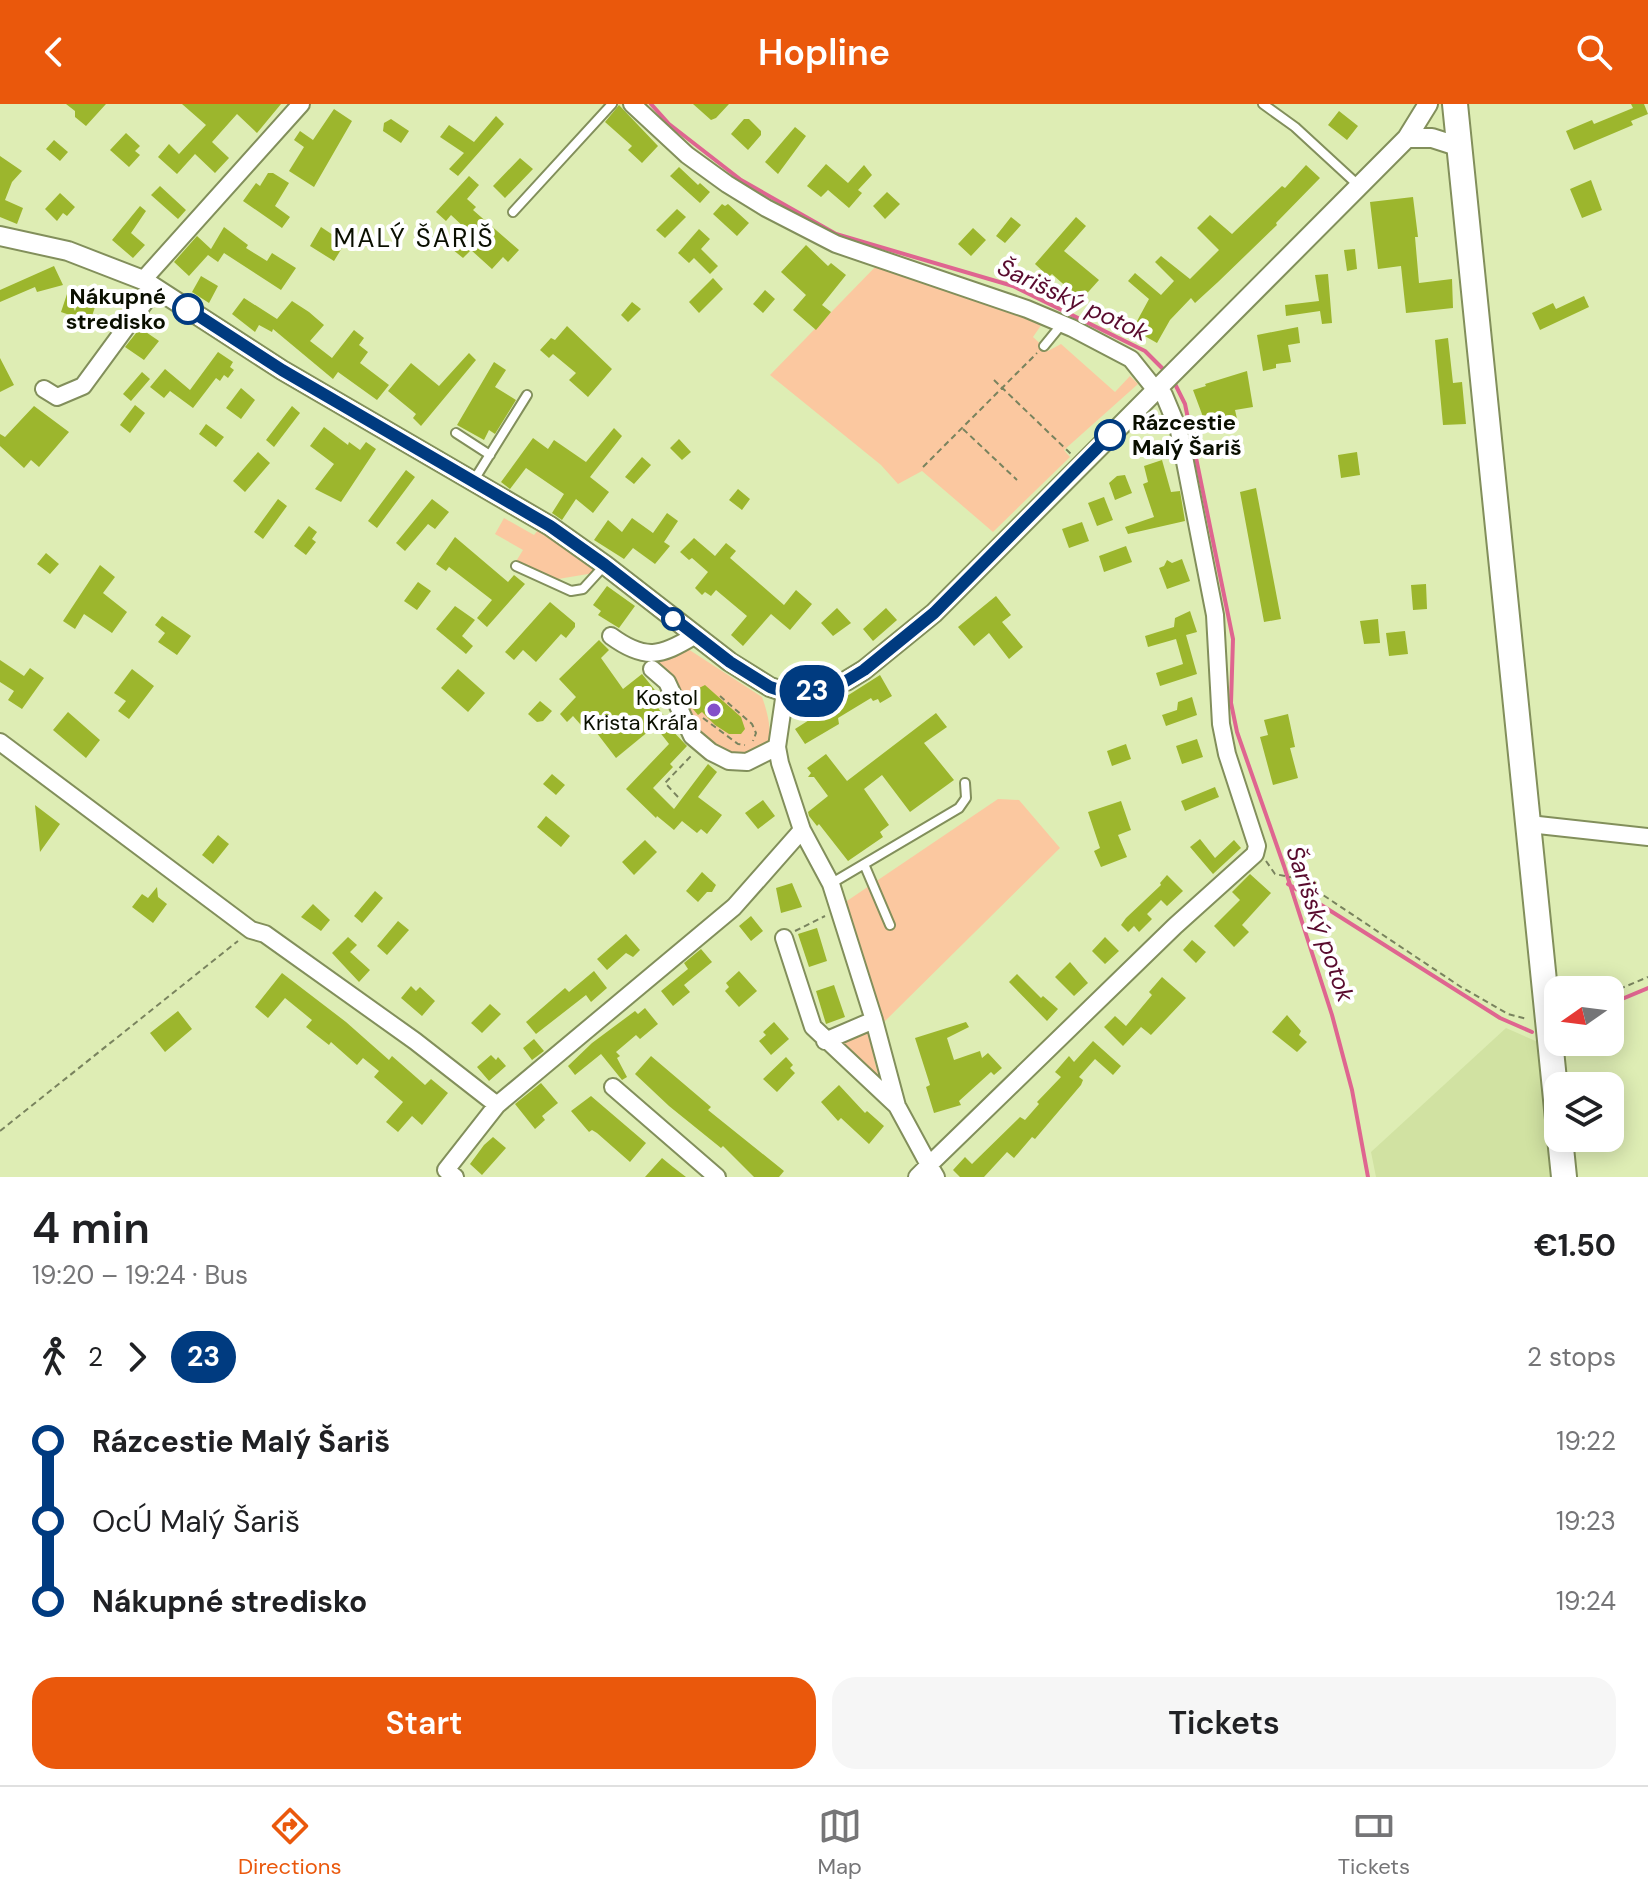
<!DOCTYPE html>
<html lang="en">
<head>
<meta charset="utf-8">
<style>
  body { margin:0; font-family:"DM Sans",sans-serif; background:#f6f6f6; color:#202124; height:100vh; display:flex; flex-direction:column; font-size:30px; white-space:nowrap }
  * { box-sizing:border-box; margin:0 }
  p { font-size:26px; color:#757577 }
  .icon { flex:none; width:44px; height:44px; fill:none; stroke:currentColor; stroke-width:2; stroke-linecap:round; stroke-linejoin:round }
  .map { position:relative; height:1073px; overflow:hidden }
  .sheet { display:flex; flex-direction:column; background:#fff; flex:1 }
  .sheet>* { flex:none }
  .badge { padding:0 16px; border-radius:26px; font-size:28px; line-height:52px }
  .needle { width:52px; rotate:256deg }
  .tools { position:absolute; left:1544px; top:872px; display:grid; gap:16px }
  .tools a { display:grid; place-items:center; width:80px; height:80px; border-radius:16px; background:#fff; box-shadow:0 4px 20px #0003; font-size:40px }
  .map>.badge { position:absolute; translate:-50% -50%; box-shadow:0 0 0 4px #fff }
  .legs { display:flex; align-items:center; gap:12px; height:88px; padding:0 32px; font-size:26px }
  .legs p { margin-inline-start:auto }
  .head { display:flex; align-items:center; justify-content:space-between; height:136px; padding:0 32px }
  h1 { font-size:44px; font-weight:600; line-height:60px }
  .primary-button { display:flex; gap:16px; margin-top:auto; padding:16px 32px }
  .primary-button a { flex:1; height:92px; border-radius:24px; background:#ea580c; color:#fff; font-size:32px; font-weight:600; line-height:92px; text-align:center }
  .primary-button a+a { background:#f6f6f6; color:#202124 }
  ul { padding:0 32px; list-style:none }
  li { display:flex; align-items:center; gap:28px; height:80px; font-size:30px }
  li i { display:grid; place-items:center; width:12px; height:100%; margin:0 10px; background:currentColor }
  li i::after { content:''; width:20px; height:20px; margin:-10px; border:6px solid; border-radius:50%; background:#fff }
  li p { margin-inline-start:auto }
  li:first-child i { background:linear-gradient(#0000 50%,currentColor 0) }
  li:last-child i { background:linear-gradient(currentColor 50%,#0000 0) }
  header { display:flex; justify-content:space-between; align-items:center; height:104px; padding:0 32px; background:#ea580c; color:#fff; font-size:36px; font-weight:600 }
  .dock { display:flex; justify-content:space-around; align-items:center; height:112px; border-top:2px solid #e0e0e0; background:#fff; font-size:22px; color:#757577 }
  .dock a { display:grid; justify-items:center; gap:4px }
  .dock .active { color:#ea580c }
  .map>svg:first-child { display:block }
  .built { fill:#d1e2a2 }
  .green { fill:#fbc8a0 }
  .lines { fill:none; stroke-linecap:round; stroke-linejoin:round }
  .stream { stroke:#df6590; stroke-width:4 }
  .building { fill:#9cb62d }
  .service-casing { stroke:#828f5b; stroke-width:12 }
  .minor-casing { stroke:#828f5b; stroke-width:20 }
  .tertiary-casing { stroke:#828f5b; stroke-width:22 }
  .primary-casing { stroke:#828f5b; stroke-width:28 }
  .path { stroke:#79835e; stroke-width:2; stroke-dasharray:6 4; stroke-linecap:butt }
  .service { stroke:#fff; stroke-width:8 }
  .minor { stroke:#fff; stroke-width:16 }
  .tertiary { stroke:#fff; stroke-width:18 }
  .primary { stroke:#fff; stroke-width:24 }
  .line-1-casing { stroke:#fff; stroke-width:18 }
  .line-1 { stroke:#003b80; stroke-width:12 }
  .stop-1-dot { fill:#fff; stroke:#003b80; stroke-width:4 }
  .poi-dot { fill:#8451c9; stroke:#fff; stroke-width:3 }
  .labels { text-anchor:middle; stroke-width:8; stroke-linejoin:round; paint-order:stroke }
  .stop-label { font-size:22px; font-weight:bold; fill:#0a0f00; stroke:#fff; text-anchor:end }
  .poi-label { font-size:22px; fill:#0a0f00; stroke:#fff; text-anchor:end }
  .water-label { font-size:24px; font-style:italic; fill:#590b2e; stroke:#fff }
  .quarter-label { font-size:26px; letter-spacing:2px; fill:#0a0f00; stroke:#fff }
</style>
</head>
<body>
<header><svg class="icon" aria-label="back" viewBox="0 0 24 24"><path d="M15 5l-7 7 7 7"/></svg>Hopline<svg class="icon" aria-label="search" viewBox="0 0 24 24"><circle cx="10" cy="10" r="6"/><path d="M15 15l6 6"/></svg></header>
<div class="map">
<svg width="1648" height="1073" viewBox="0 0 1648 1073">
  <rect width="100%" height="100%" fill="#deedb4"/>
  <!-- built -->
  <path class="built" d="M1506,924L1538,938L1550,1073H1376L1371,1048Z"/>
  <!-- green -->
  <path class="green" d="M880,158L1044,217L1033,233L1048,247L1061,240L1115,288L1130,272L1138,280L1064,346L1070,353L993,428L922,367L898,380L881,361L770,271Z
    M504,414L534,431L538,426L594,464V469L558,475L515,459L523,446L495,430Z
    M688,545L762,593C767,607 773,627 767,641L763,639L757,647L737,652L709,638L695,624L672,575L641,552Z
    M998,695L1019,696L1060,744L882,920L838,803Z
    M864,927L869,928L881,951L874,955L880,978L846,950L844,939L847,934Z"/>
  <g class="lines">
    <!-- stream -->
    <path class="stream" d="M651,0L669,20L741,76L836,130L1013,182L1145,247L1167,269
      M1173,276L1185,300L1233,535L1231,599L1237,628L1284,762L1332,911L1352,986L1368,1073
      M1288,780L1500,914L1532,928
      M1610,900L1648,884"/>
  </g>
  <!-- building -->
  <path class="building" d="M66,0H106L86,22L75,13V7Z
    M182,0H281L257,29L237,10L212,38L229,54L215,69L195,50L177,70L158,53L169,40L179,50L206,21Z
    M693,0H729L716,14L711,16Z
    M1631,0H1644L1648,10L1631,17L1633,21L1574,46L1566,27L1592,16L1594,20L1633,4Z
    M619,1L658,42L642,59L628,46L632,42L605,18Z
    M334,5L352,17L314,83L289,67L304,43L294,36L300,27L313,36Z
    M1339,7L1358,22L1347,36L1328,21Z
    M496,12L504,20L458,72L449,65L464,49L440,33L449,21L474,38Z
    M391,15L409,27L401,39L383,27L384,19Z
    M744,15H749L761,27V31L748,46L731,30Z
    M795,23L806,32L778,70L765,58Z
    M126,29L140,42L135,47L140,51L129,63L110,46Z
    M54,36L68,48L60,57L46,45Z
    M0,52L22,67L12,78L5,96L23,104L17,120L0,113Z
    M520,54L533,65L505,94L493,82Z
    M826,60L848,79L864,61L872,71L858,86L862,89L849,104L828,86L821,93L807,82Z
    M1306,61L1320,74L1276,119L1277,121L1218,178L1195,199L1191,194L1170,216L1157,239L1136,227L1139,221L1136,219L1149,195L1128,177L1135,169L1161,191L1174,177L1155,158L1161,152L1190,175L1219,146L1197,124L1210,111L1232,130L1282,82L1285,84Z
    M679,63L698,81L700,79L710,88L700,99L670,72Z
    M268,69H273L289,79L275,102L290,113L282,124L243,97L256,79L260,82Z
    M469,72L479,81L467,95L476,103L473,106L519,146L508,158L503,153L492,165L471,146L463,154L452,145L467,128L466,125L451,111L446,117L436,108Z
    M1591,76L1602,106L1582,114L1570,85Z
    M160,82L186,106L178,115L151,91Z
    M887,88L900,100L885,115L873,102Z
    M60,89L75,103L67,112L63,109L57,117L45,105Z
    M1413,93L1418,133H1415L1419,179L1452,175L1453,204L1406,209L1401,162L1378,165L1370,98Z
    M722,100L725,102L728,100L749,119L737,132L713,110Z
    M140,102L146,107L131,129L145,141L133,154L112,136Z
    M677,105L686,113L665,134L656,126Z
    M1011,113L1021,121L1005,139L996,132Z
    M1076,113L1086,122L1064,147L1099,176L1081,196L1052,170L1049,173L1035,160Z
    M224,123L248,141L246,144L267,157L272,149L296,164L281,186L224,149L218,158L208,151L189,172L174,158L197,132L211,145Z
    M321,123L345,139L334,157L310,142Z
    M973,124L986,136L971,152L958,140Z
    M699,125L710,135L701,145L718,162L710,170L694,154L689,159L678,149Z
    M806,141L828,162L831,159L846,171L822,201L831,208L816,226L793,206L806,191L781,168Z
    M1355,145L1357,165L1347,167L1344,146Z
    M54,162L63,181L37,188L35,183L0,198V186Z
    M1328,170L1332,219L1322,220L1320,207L1286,212L1285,201L1319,197L1315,171Z
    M201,172L218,182L209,199L192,188Z
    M713,174L723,185L699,209L689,198Z
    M765,186L775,195L763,209L753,200Z
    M67,190L75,207L80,191L97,197L90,218L61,208Z
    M1584,192L1589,203L1540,226L1532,209L1553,199L1556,205Z
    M244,194L277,215L292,197L309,208L324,221L310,237L332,254L354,226L364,234L359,241L368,248L360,259L389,281L377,296L338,268L333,275L273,225L272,228L259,221L255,228L232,210Z
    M632,198L641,205L628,218L621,211Z
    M567,222L612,265L588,293L569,276L576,269L553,250L549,254L540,246L551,234L555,236Z
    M1298,223L1300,239L1288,241L1291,258L1276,260V264L1263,267L1257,231Z
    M140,224L159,237L144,256L125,243Z
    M1448,234L1453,279L1462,278L1466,320L1443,321L1435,236Z
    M218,248L233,258L230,263L234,266L228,274L224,271L220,277L216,274L193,304L170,287L164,294L150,283L165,265L190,286Z
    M469,249L476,256L421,322L413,314L416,310L388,287L411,259L439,282Z
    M0,254L14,281L0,288Z
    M494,258L506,266L495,283L516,296L495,330L489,326L484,336L457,321Z
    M1247,267L1253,303L1235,306L1238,319L1220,322L1221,325L1209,329L1193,286L1206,282L1205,280Z
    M142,268L150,275L131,297L123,290Z
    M241,284L255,296L241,315L226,304Z
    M135,301L145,309L130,329L120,321Z
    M34,302L69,328L39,363L31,356L24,364L0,342V330L5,333Z
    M292,302L300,309L274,343L266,336Z
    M206,320L224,333L216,343L199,330Z
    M324,323L348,341L349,338L360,346L366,338L376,345L341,398L315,385L334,360L310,342Z
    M614,324L622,332L590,373L609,388L593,409L576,395L562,416L552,409L564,390L526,364L510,385L501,378L533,334L548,345L554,336L586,358Z
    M679,335L691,348L682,356L670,344Z
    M258,348L270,359L245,388L233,377Z
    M1357,348L1360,371L1341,374L1338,351Z
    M642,353L651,361L634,380L625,373Z
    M1162,356L1171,388L1180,387L1185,417L1128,430L1125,423L1154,413L1143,380L1148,378L1144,362Z
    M406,366L415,373L377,424L368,417Z
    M1125,371L1132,389L1115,396L1109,379L1117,372Z
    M1256,384L1281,515L1264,518L1240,388Z
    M738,385L750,395L742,406L729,396Z
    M1104,393L1113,416L1097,422L1088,399Z
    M278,395L287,402L263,435L254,428Z
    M432,395L449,408L435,425L428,420L405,447L396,439Z
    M667,409L678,417L664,438L670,442L655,460L633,444L624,455L594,436L608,416L622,428L632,414L653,429Z
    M1082,418L1089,437L1069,444L1062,425Z
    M309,422L317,428L312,435L316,438L306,451L294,442Z
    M455,433L508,478L514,471L525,480L487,523L477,514L492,496L449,463L446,467L436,460Z
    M694,434L715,452L726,439L736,447L730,454L784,501L796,486L812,500L790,526L771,510L743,542L731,531L747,512L716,486L711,492L705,488L702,491L695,484L708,468L692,454L689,456L680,448Z
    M1126,442L1132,458L1104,468L1099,452Z
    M46,449L59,460L50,470L37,460Z
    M1182,455L1190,477L1167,485L1159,464L1164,462L1167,456L1172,459Z
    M100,461L115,473L103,489L127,508L112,529L84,510L75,525L63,517Z
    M418,478L431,487L417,506L404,497Z
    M1426,480L1427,505L1413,506L1411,481Z
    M607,482L635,502L619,524L598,511L601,507L593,501Z
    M996,492L1011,511L1002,518L1023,543L1009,555L989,529L974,542L958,523Z
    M550,498L575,519V523L566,534L561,530L536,558L523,546L514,556L505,548Z
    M455,502L475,516L462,532L473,542L466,550L436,525Z
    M837,504L851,519L833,532L821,519Z
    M886,504L897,516L873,537L863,525Z
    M1190,507L1197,528L1186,531L1197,570L1160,582L1156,569L1183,560L1176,535L1148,543L1145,532L1174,523L1175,514Z
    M162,512L191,532L177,551L158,538L165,529L155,521Z
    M1378,515L1380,539L1364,540L1360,517Z
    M1405,527L1408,550L1389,552L1386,529Z
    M599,536L609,546L601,554L623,585L642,570L662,595L655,600L669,618L666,620L687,642L670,660L673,663L653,684L674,705L708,660L717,668L698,693L722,711L707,730L701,725L697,729L682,717L674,726L657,712L656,714L626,685L669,640L655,622L616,654L593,624L588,629L573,612L567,618L560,610L576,593L559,575Z
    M0,556L24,572L30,564L44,574L22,605L8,596L14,587L0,578Z
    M132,565L154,582L129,615L118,607L126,597L114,589Z
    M458,565L485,589L468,608L441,584Z
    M880,571L892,592L880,599L878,595L873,597L871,594L838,614L839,620L805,640L795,625Z
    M705,581L741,613L745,625L741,630H729L715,621L702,608L698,611L693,605L689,593L691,588Z
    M1192,593L1197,611L1166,622L1162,611L1177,606L1178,598Z
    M540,597L552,607L543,617L537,618L528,610Z
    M68,608L100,636L86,654L53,626Z
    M936,609L947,623L924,639L954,676L910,708L882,671L864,685L889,721L880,728L883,733L848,757L819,720L817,722L809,712L808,708L828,692L814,673H808L811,669L807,664L826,650L847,677Z
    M1288,610L1295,643L1290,644L1298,674L1273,681L1260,633L1268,631L1264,616Z
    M1197,635L1203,653L1182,660L1176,642Z
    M1126,640L1131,655L1112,662L1107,647Z
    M552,670L565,681L556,691L543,680Z
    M1215,683L1219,693L1185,707L1181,697Z
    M763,696L775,712L758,725L745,709Z
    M1121,697L1131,726L1118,731L1127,753L1101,763L1094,747L1100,744L1088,708Z
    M35,701L60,720L40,748Z
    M546,712L570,732L561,743L537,723Z
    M218,731L229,740L213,760L202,751Z
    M1200,735L1215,754L1234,736L1241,744L1213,770L1190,743Z
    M645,736L657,748L634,771L622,758Z
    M702,768L716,781L712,788H707L698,798L686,787Z
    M1250,770L1271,789L1242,821L1249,828L1234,843L1214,822L1240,796L1232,788Z
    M1167,771L1183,787L1167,802L1161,796L1147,810L1152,815L1139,828L1134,822L1128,828L1121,821L1126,814L1161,781L1160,779Z
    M792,779L802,803L781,809L776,784Z
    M157,783L158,793L167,800L153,819L132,803L142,790L148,794Z
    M375,787L383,794L362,819L354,812Z
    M313,800L330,816L321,827L301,813Z
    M751,812L763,827L751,837L739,822Z
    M398,817L409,826L387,851L377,842Z
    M817,824L827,857L809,863L798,830Z
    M626,830L640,846L633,853L626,849L607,866L597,855Z
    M348,833L357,841L350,848L370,866L359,878L332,849Z
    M1105,833L1119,847L1105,860L1092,847Z
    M1192,836L1206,848L1196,859L1183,846Z
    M701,845L712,858L684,881L690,888L673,902L661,887L688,865L684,859Z
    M1070,858L1088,879L1074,892L1055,873Z
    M594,867L607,884L591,898L586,891L536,930L526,918L565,884L569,888Z
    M739,867L757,887L739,903L725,887L729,883L726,879Z
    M282,869L346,918L389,956L392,952L425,981L431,975L448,989L422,1021L412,1012L398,1028L386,1018L403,998L374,973L379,967L363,954L357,961L331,938L329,941L306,923L312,916L285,894L268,914L255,903Z
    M1017,870L1041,894L1043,892L1058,905L1047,917L1009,878Z
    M1162,873L1186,894L1151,931L1141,923L1123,942L1104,923L1115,912L1126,922L1152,891L1149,888Z
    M834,881L845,913L826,920L816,887Z
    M411,882L416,887L420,883L435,897L422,912L401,894Z
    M490,900L501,910L482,929L471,919Z
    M645,904L658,920L640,935L636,931L616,948L620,952L617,954L627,973L622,976L601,950L575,971L568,962L592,939L635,907L638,910Z
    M178,907L192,925L165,948L150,929Z
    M1287,911L1301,927L1299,931L1307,938L1297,948L1272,928Z
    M774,918L789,935L771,951L759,937L766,931L763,928Z
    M966,918L969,923L947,934L954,956L980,947L982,954L988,949L1002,964L994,971L991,968L959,997L961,1001L934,1009L926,983L930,981L915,934Z
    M534,935L544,947L532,956L523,944Z
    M1093,937L1121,962L1113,971L1095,955L1079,973L1083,976L1081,981L1035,1035L1032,1033L1014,1054L1007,1048L984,1073H960L953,1066L965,1053L972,1060L1020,1013L1025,1016L1039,1000L1037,998L1061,973L1055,968L1069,952L1074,958Z
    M491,951L496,956L498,953L506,962L489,977L477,963Z
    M651,952L711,1003L708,1006L784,1067L779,1073H754L723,1042L721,1044L669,1002L635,970Z
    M786,953L793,961L790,964L795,969L777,988L763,975Z
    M541,979L558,999L542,1012L545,1016L535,1025L515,1000Z
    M839,981L865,1009L867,1007L884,1022L869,1040L841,1014L838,1017L821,998Z
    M591,992L646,1039L630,1058L597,1029L592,1026L589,1028L571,1007Z
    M493,1033L506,1044L482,1071L470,1060L484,1041Z
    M662,1054L673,1063L686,1073H645Z"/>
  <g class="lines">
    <!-- service casing -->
    <g class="service-casing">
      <path id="service" d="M1263,0L1295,23L1358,81
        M513,108L612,0
        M1044,242L1062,220
        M456,329L490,351
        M474,376L527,291
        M516,462L571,487L583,485L604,462
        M864,760L890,821
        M832,779L959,704L966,694L965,679"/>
    </g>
    <!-- minor casing -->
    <g class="minor-casing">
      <path id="minor" d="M632,0L687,51L727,80L766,104L836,140L1027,205L1072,224L1131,255L1155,285L1164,291L1179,327L1215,511L1221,620L1227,650L1257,742L1255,750L1175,822L929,1061L897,1002L874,916L831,780L802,726L780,659L777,643L785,588
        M143,176L301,0
        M44,285L57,293L83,282L155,184
        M611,532C645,557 661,552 694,532
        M652,565L667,578L692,632L711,648L729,657L747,658L777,643
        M0,638L251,826L265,830L415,937L497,1001
        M1529,720L1648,733
        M784,834L813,923L896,1001
        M825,937L874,916
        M613,983L717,1073
        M455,1073L446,1066L497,1001L734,803L802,726
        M917,1073L929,1061L936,1073"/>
    </g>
    <!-- tertiary casing -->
    <g class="tertiary-casing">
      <path id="tertiary" d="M1407,34H1432L1460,43
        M0,132L68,147L143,176L282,266L550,422L605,461L730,558L770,583L785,588L806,587L821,586L846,577L864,566L934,509L1407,34L1428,0"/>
    </g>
    <!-- primary casing -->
    <g class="primary-casing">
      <path id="primary" d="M1455,0L1558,1015
        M1560,1034L1564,1073"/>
    </g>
    <!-- path -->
    <path class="path" d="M994,276L1071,350
      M963,325L1017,376
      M923,363L1037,249
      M720,592L752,620L756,629L753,637
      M703,614L738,640L745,641
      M678,693L665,679L691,652
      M1266,757L1275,770L1299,775L1461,883L1508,910L1527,915
      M795,827L825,812
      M1610,889L1648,873
      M0,1027L238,837"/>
    <!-- service -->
    <use href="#service" class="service"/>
    <!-- minor -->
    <use href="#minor" class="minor"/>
    <!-- tertiary -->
    <use href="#tertiary" class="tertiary"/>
    <!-- primary -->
    <use href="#primary" class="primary"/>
  </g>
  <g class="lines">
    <!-- line-1 casing -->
    <g class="line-1-casing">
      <path id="line-1" d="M188,205L282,266L550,422L605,461L730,558L770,583L785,588L821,586L846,577L864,566L934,509L1110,331"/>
    </g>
    <!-- line-1 -->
    <use href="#line-1" class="line-1"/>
  </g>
  <!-- markers -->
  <g class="stop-1-dot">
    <circle cx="188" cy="205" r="14"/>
    <circle cx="1110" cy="331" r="14"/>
    <circle cx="673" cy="515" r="10"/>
  </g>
  <circle class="poi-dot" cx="714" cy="606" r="8"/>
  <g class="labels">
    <!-- stop labels -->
    <g class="stop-label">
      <text x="166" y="200">Nákupné<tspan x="166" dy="25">stredisko</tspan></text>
      <text x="1132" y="326" text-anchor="start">Rázcestie<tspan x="1132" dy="25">Malý Šariš</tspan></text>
    </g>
    <!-- poi labels -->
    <g class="poi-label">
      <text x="698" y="601">Kostol<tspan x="698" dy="25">Krista Kráľa</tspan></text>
    </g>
    <!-- water labels -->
    <g class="water-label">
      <text transform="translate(1073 196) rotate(25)" y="8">Šarišský potok</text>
      <text transform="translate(1320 820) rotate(71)" y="8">Šarišský potok</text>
    </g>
    <!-- quarter labels -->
    <g class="quarter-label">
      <text x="414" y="143">MALÝ ŠARIŠ</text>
    </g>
  </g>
</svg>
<div class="tools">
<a><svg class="needle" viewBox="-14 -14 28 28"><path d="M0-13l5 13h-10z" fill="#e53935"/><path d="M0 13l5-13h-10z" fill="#757577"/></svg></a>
<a><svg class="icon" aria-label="layers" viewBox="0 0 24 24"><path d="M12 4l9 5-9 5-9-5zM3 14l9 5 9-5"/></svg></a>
</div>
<b class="badge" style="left:812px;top:587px;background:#003b80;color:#fff">23</b>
</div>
<section class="sheet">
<div class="head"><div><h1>4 min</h1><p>19:20 – 19:24 · Bus</p></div><b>€1.50</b></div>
<div class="legs"><svg class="icon" aria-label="walk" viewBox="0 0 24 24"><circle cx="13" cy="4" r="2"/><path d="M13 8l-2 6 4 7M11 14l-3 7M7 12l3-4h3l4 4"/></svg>2<svg class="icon" aria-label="forward" viewBox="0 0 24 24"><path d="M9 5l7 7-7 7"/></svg><b class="badge" style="background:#003b80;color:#fff">23</b><p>2 stops</p></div>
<ul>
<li><i style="color:#003b80"></i><b>Rázcestie Malý Šariš</b><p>19:22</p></li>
<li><i style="color:#003b80"></i><span>OcÚ Malý Šariš</span><p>19:23</p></li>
<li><i style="color:#003b80"></i><b>Nákupné stredisko</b><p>19:24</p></li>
</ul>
<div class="primary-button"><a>Start</a><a>Tickets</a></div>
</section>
<nav class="dock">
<a class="active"><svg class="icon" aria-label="directions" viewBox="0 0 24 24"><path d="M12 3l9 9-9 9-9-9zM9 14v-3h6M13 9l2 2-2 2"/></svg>Directions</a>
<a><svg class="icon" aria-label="map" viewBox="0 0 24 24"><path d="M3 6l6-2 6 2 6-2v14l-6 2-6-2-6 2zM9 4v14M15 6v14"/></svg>Map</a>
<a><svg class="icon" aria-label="tickets" viewBox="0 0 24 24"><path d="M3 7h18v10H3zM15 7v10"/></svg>Tickets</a>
</nav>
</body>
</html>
